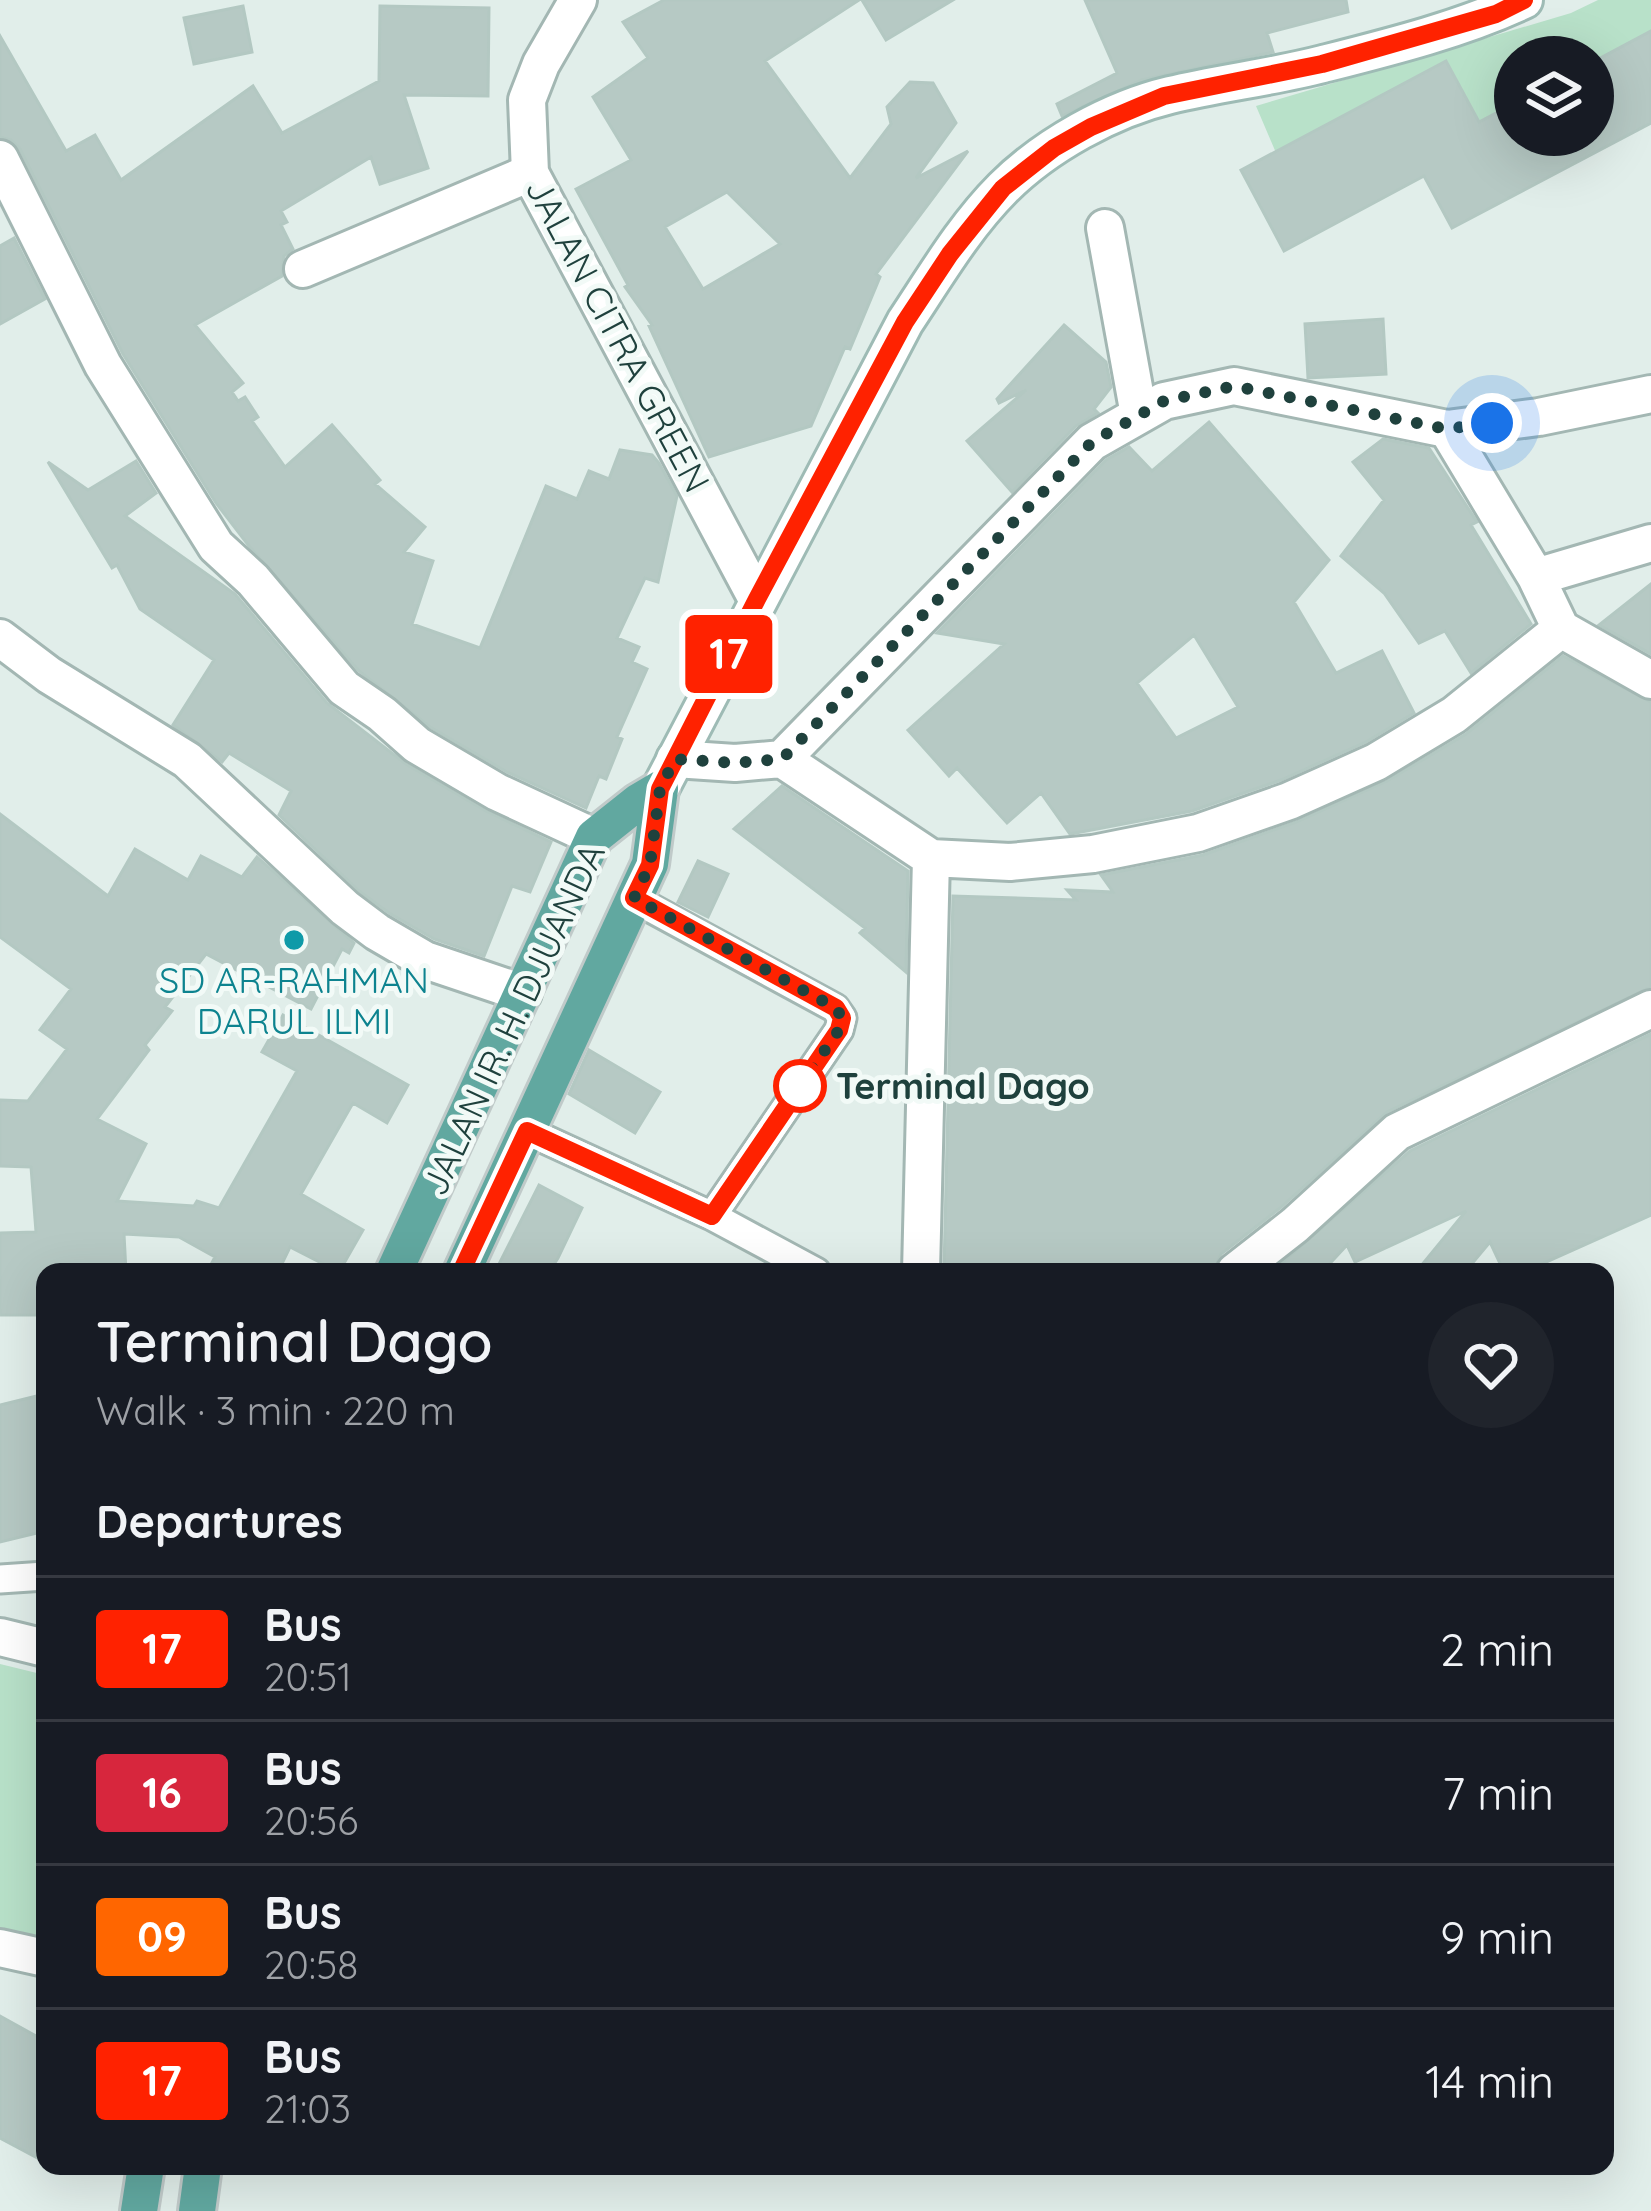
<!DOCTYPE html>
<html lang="en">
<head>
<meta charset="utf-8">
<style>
  body { margin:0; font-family:Quicksand,sans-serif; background:#20242c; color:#f1f3f6; height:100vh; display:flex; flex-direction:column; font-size:45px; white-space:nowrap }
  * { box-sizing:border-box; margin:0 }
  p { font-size:39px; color:#9ea1a6 }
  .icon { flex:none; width:66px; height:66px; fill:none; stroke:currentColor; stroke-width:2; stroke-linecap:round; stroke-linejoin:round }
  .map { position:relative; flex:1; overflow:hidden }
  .drawer { position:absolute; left:36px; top:1263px; width:1578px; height:912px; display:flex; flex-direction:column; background:#171b24; border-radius:24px; box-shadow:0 12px 48px #0002 }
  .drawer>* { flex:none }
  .badge { padding:0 24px; border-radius:9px; font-size:42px; line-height:78px }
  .controls { position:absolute; left:1494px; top:36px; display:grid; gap:24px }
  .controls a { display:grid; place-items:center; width:120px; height:120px; border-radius:50%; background:#171b24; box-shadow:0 12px 48px #0002; font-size:60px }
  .you { position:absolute; width:60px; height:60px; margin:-30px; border:9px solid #fff; border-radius:50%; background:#1a73e8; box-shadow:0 0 0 18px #1a73e833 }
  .map>.badge { position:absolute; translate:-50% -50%; box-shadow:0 0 0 6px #fff }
  h2 { padding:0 60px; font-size:45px; line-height:108px }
  .round { display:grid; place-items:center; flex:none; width:126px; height:126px; border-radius:63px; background:#20242c }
  .head { display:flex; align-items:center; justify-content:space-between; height:204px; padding:0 60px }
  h1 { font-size:57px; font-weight:600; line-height:90px }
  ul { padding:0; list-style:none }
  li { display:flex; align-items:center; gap:36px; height:144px; padding:0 60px; border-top:3px solid #363941 }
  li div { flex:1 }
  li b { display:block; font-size:45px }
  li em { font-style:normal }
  li .badge { min-width:132px; font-weight:700; text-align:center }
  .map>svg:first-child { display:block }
  .green { fill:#b8e1c9; fill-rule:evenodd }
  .building { fill:#b6c9c4; stroke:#b3c8c2; stroke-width:3; fill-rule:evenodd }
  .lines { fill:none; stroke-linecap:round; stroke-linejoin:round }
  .service-casing { stroke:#a3b7b3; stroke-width:33 }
  .minor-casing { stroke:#a3b7b3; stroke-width:42 }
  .tertiary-casing { stroke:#a3b7b3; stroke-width:42 }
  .secondary-casing { stroke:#9ebbb5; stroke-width:42 }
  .primary-casing { stroke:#c0cac9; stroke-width:42 }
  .service { stroke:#fff; stroke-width:27 }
  .minor { stroke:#fff; stroke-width:36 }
  .tertiary { stroke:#fff; stroke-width:36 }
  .secondary { stroke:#fff; stroke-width:36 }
  .primary { stroke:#61a8a0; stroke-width:36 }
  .line-casing { stroke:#fff; stroke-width:27 }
  .line { stroke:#f20; stroke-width:18 }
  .walk { stroke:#1f413d; stroke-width:12; stroke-dasharray:0 21.6 }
  .culture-dot { fill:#0f9aa8; stroke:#f2faf7; stroke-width:4.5 }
  .stop-dot { fill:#fff; stroke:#f20; stroke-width:6 }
  .labels { text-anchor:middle; stroke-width:10; stroke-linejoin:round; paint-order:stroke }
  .street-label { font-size:36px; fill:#1f413d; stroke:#f2faf7 }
  .culture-label { font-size:36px; fill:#0d838f; stroke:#f2faf7 }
  .stop-label { font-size:36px; font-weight:bold; fill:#1f413d; stroke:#f2faf7; text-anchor:start }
</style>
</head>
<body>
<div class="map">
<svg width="1651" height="2211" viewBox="0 0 1651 2211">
  <rect width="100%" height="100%" fill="#e1eeea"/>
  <!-- green -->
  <path class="green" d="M1598,0H1651V99L1580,146L1294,195L1256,106L1571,13ZM1515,57H1593V135H1515Z
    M0,1664L45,1675V1948L0,1939Z"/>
  <!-- building -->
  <path class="building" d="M664,0H859L765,61L850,178L891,124L887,107L910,82L933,83L956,123L916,178L968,151L876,274L880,277L850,349L845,347L811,426L709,457L649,326L652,325L625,287L628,285L576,189L631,160L593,97L648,58L623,22ZM727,192L780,244L703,289L665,227Z
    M862,0H953L886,40Z
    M1085,0H1346L1348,12L1267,33L1273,52L1142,80L1062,116L1057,104L1117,73Z
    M243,6L252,52L194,64L184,18Z
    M380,6L489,8L488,96L404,95L428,168L380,184L371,157L281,211L287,222L281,225L293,249L284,256L282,276L195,325L243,383L232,392L238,401L245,397L258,417L252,421L285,467L332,425L380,480L375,484L425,527L404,552L433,561L412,624L480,648L546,486L577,499L589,471L609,479L620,450L652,455L659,463L677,496L658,582L645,578L617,638L639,647L632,662L647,669L617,737L622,739L606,779L599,776L586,808L507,772L430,727L359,671L249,546L216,503L123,354L20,149L11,140L0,137V36L66,151L95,135L121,180L253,86L282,133L379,81Z
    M1651,31V123L1452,228L1424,176L1284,251L1241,170L1446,61L1479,122L1515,103V135H1593V62Z
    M14,238L45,299L0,324V246Z
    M1383,319L1386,374L1308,378L1305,324Z
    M1064,325L1106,362L1111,387L1094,409L1098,413L1076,426L1012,492L967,441L1026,390L999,403L997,399Z
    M1209,422L1329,560L1294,602L1336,673L1382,651L1414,713L1366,742L1281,780L1192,811L1070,834L1041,793L1007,823L957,768L949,776L908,730L1004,644L937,633L1106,460L1129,447L1152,471ZM1194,635L1238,707L1176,738L1137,683Z
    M1383,439L1429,448L1477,522L1471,525L1531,624L1471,673L1445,631L1419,643L1384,593L1341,556L1384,500L1353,462Z
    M136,461L156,493L125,516L235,594L327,703L406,764L486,811L551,842L530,892L512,886L484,956L434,939L389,913L359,891L279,815L291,791L229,753L222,762L173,725L214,660L140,609L117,565L112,568L48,462L88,490Z
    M1651,584V654L1599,625Z
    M1563,656L1651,702V987L1387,1112L1280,1208L1221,1254L1213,1272L944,1270L953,896L1076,900L1067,890L1113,892L1101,875L1203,855L1296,822L1387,781L1466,734Z
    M782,786L908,871L906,972L860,933L865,928L734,829Z
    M0,814L108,896L135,849L188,880L201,856L242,877L257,857L354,943L349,953L342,949L311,1009L206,954L165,1007L172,1011L145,1045L149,1050L97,1119L146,1144L117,1201L194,1206L197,1201L219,1208L297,1071L262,1052L283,1015L408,1085L387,1123L353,1103L301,1194L363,1230L339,1272L290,1247L278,1272H207L215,1257L179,1237L124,1234L126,1272H45V1315H0V1233L36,1232L31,1167L0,1166V1100L28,1101L67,1049L40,1030L71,989L0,937Z
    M698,861L728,874L708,917L678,902Z
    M1651,1034V1215L1524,1272H1504L1490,1242L1465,1272H1416L1466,1211L1355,1262L1347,1245L1322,1272H1271L1410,1151Z
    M589,1050L660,1092L635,1133L569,1094Z
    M539,1185L582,1208L558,1258L549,1272H495Z
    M45,1394V1531L0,1542V1405Z
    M0,2016L45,2041V2162L0,2138Z"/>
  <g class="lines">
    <!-- service casing -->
    <g class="service-casing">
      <path id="service" d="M527,1131L712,1216L839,1030L842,1018L835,1008L634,899
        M712,1216L816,1272
        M0,1579L45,1576"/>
    </g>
    <!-- minor casing -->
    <g class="minor-casing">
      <path id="minor" d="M0,159L103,365L216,546L253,580L344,688L382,714L417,745L497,792L594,837
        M1105,228L1139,415
        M303,269L530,173
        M1447,429L1536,577L1561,629L1651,680
        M1536,577L1651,543
        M0,638L49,675L187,760L345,908L377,932L425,960L523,993
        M675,759L735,763L782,759L931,858L1010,862L1093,854L1198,833L1289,801L1376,762L1454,715L1561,629
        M782,759L1092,442L1164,401L1234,386L1447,429L1539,417L1651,394
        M921,1272L931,858
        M1235,1272L1295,1225L1397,1132L1651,1009
        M0,1637L45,1648
        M0,1948L45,1958"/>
    </g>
    <!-- tertiary casing -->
    <g class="tertiary-casing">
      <path id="tertiary" d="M578,0L541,64L527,100L530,173L757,599"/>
    </g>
    <!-- secondary casing -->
    <g class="secondary-casing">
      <path id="secondary" d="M660,789L905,322C935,277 964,227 1003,188C1045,146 1111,109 1170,95C1220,83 1273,77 1323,64C1390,47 1462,29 1524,0"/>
    </g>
    <!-- primary casing -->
    <g class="primary-casing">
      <path id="primary" d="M394,1272L594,837L638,802L660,789
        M462,1272L650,864L660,789
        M139,2211L146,2166
        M197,2211L203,2166"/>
    </g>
    <!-- service -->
    <use href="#service" class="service"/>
    <!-- minor -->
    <use href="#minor" class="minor"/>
    <!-- tertiary -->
    <use href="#tertiary" class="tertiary"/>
    <!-- secondary -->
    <use href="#secondary" class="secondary"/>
    <!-- primary -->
    <use href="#primary" class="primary"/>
  </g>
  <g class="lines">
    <!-- line casing -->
    <g class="line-casing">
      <path id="line" d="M461,1272L527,1131L712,1216L839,1030L842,1018L836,1008L634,898L650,865L660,789L757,599L905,322L950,254L1003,188L1054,148L1091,127L1164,96L1322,64L1496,14L1524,0"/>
    </g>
    <!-- line -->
    <use href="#line" class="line"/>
    <!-- walk -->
    <path class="walk" d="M800,1086L839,1030L842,1018L836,1008L634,898L650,865L660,789L675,759L735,763L782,759L1092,442L1164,401L1234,386L1447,429L1492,423"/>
  </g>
  <!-- markers -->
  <circle class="culture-dot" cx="294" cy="940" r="12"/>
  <circle class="stop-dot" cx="800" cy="1086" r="24"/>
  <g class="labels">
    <!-- street labels -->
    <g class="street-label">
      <text transform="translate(618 335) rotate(62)" y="13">JALAN CITRA GREEN</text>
      <text transform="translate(513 1019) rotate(-65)" y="13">JALAN IR. H. DJUANDA</text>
    </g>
    <!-- culture labels -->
    <g class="culture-label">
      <text x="294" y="993">SD AR-RAHMAN<tspan x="294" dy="41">DARUL ILMI</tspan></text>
    </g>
    <!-- stop labels -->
    <g class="stop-label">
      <text x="836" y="1099">Terminal Dago</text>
    </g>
  </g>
</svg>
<div class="controls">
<a><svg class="icon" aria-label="layers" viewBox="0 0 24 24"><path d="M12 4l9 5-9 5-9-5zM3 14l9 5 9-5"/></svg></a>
</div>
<div class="you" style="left:1492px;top:423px"></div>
<b class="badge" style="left:729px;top:654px;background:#f20;color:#fff">17</b>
<section class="drawer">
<div class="head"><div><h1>Terminal Dago</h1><p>Walk · 3 min · 220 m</p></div><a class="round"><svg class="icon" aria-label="heart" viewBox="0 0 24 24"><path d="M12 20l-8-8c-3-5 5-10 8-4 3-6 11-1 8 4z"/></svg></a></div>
<h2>Departures</h2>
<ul>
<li><span class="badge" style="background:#f20;color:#fff">17</span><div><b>Bus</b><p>20:51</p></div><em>2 min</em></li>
<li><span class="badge" style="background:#d7263d;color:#fff">16</span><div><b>Bus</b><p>20:56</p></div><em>7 min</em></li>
<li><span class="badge" style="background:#f60;color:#fff">09</span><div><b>Bus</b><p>20:58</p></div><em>9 min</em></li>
<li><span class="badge" style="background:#f20;color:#fff">17</span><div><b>Bus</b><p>21:03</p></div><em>14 min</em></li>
</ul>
</section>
</div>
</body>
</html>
